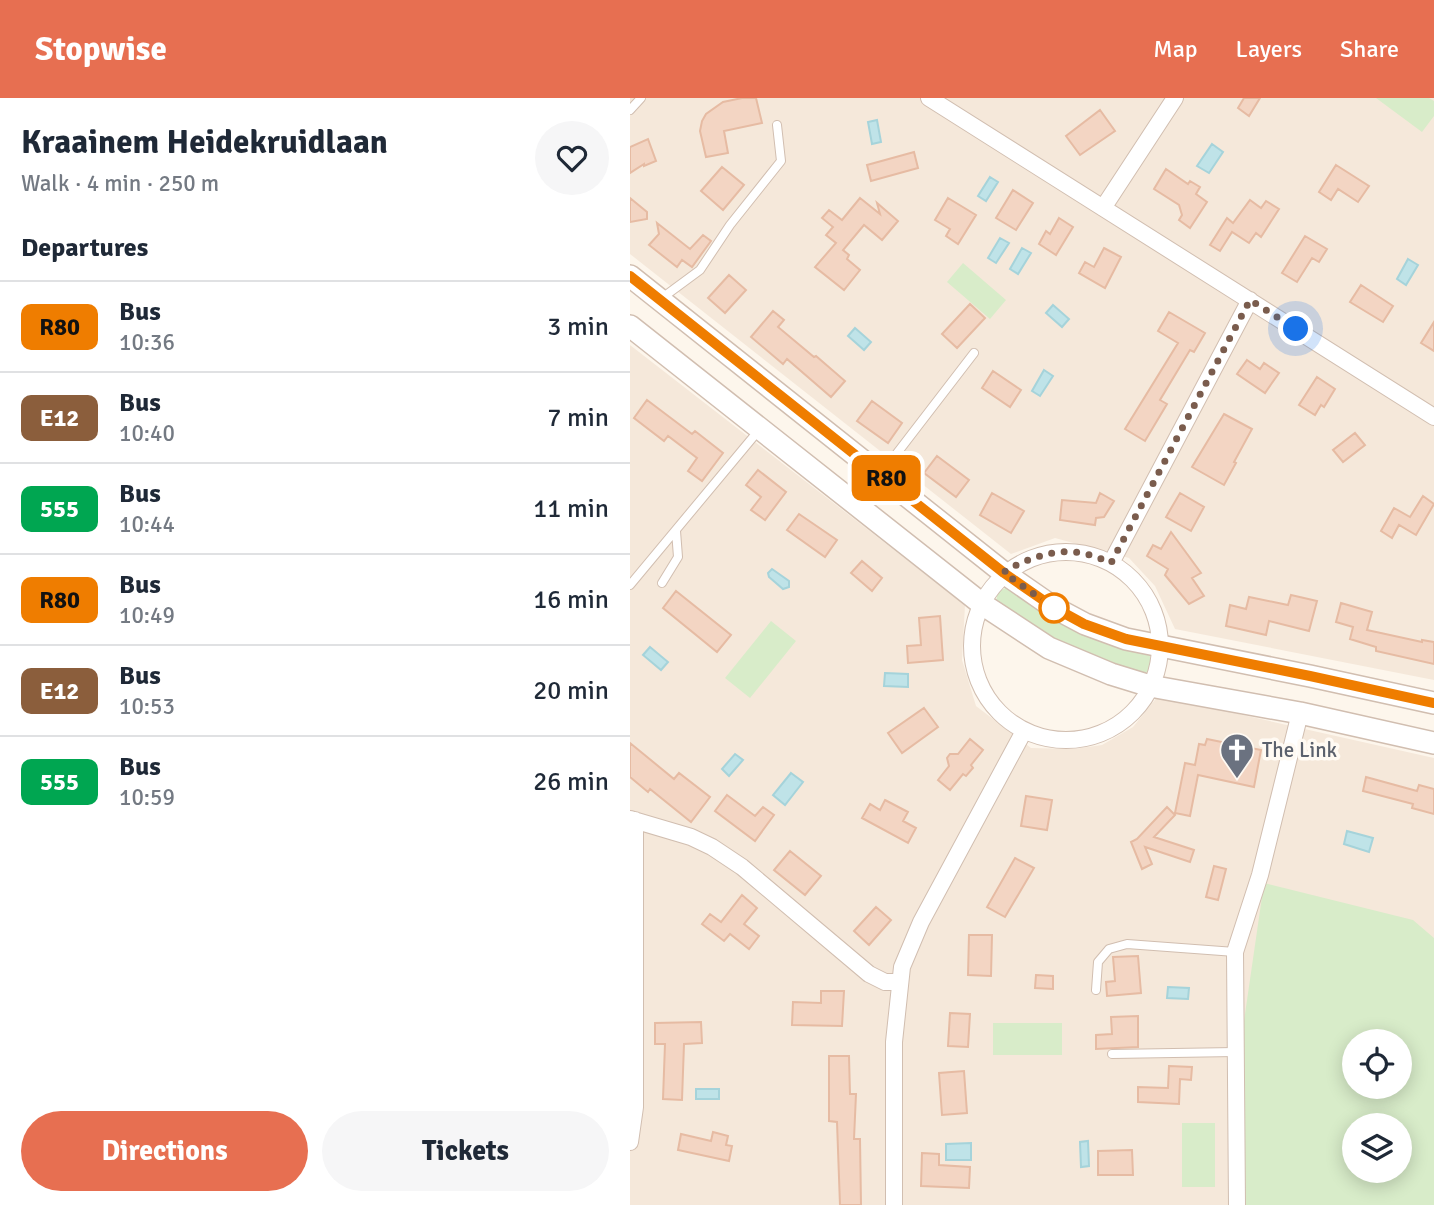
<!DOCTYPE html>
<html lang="en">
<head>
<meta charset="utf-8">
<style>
  body { margin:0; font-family:Signika,sans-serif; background:#f6f6f7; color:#1f2937; height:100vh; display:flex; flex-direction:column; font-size:26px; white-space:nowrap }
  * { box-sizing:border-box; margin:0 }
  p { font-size:23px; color:#747a83 }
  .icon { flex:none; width:38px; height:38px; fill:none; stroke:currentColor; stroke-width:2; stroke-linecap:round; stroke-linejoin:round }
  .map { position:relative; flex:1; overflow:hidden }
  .side { display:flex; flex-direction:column; background:#fff; width:630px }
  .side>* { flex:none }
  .badge { padding:0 14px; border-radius:10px; font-size:24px; line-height:46px }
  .controls { position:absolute; left:712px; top:931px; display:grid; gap:14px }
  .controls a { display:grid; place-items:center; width:70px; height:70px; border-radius:50%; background:#fff; box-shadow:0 4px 18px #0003; font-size:35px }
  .you { position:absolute; width:35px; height:35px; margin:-18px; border:5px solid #fff; border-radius:50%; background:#1a73e8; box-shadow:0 0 0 10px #1a73e833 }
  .map>.badge { position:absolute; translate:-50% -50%; box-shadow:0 0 0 4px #fff }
  h2 { padding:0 21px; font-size:26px; line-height:63px }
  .round { display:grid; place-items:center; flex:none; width:74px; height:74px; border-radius:37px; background:#f6f6f7 }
  .head { display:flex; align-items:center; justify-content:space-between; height:119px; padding:0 21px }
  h1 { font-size:33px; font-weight:800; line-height:52px }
  .cta { display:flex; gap:14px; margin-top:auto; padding:14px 21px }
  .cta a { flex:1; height:80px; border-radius:42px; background:#e76f51; color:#fff; font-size:28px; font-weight:800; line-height:80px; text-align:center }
  .cta a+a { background:#f6f6f7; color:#1f2937 }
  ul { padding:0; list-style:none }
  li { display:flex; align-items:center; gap:21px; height:91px; padding:0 21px; border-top:2px solid #e0e1e3 }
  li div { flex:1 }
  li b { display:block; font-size:26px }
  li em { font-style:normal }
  li .badge { min-width:77px; font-weight:700; text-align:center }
  header { display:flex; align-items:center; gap:42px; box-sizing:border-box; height:98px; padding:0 35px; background:#e76f51; color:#fff }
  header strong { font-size:33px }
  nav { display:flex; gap:38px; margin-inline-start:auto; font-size:24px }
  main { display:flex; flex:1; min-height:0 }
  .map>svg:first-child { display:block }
  .residential { fill:#f5e8da; fill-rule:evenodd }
  .green { fill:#d8ecc9; fill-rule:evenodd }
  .water { fill:#bfe3e8; stroke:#a5d3da; stroke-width:2 }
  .building { fill:#f3d5c3; stroke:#e6bba3; stroke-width:2 }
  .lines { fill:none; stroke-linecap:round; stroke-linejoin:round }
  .service-casing { stroke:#d1beb0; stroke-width:10 }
  .minor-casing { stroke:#d1beb0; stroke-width:18 }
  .tertiary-casing { stroke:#d1beb0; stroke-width:24 }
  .service { stroke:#fff; stroke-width:8 }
  .minor { stroke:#fff; stroke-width:16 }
  .tertiary { stroke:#fff; stroke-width:21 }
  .line-casing { stroke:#fff; stroke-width:16 }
  .line { stroke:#ef7d00; stroke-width:10 }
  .walk { stroke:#7a5c4d; stroke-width:7; stroke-dasharray:0 12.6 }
  .stop-dot { fill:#fff; stroke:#ef7d00; stroke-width:3.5 }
  .labels { text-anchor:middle; stroke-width:7; stroke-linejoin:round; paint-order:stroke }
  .worship-label { font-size:21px; fill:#5b616d; stroke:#fffaf3; text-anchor:start }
</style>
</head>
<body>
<header>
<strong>Stopwise</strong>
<nav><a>Map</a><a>Layers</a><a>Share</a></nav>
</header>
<main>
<section class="side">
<div class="head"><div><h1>Kraainem Heidekruidlaan</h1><p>Walk · 4 min · 250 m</p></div><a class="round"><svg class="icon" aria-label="heart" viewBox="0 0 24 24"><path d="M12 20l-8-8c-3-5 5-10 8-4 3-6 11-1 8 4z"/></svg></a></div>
<h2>Departures</h2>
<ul>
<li><span class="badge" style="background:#ef7d00;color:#111">R80</span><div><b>Bus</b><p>10:36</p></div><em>3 min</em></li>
<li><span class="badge" style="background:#8b5e3c;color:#fff">E12</span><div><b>Bus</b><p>10:40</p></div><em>7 min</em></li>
<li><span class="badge" style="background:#00a651;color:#fff">555</span><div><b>Bus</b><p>10:44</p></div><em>11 min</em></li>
<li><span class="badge" style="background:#ef7d00;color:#111">R80</span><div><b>Bus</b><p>10:49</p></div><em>16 min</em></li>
<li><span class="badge" style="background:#8b5e3c;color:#fff">E12</span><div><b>Bus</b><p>10:53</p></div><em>20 min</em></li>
<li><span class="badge" style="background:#00a651;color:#fff">555</span><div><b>Bus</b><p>10:59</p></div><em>26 min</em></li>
</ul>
<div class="cta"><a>Directions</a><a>Tickets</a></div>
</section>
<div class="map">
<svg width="804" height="1107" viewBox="0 0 804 1107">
  <rect width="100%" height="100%" fill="#fdf6ec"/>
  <!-- residential -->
  <path class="residential" d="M0,0H804V582L545,531L525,488L499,460L425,440L381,456L0,156Z
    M0,247L335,507L332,562L346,608L401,650L444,651L472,647L503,629L528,598L804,660V1107H0ZM724,943H770V989H724ZM724,1027H770V1073H724Z"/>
  <!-- green -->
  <path class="green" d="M746,0H799L804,3V18L792,34Z
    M333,165L376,202L360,221L317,184Z
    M377,489L520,556L521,569L515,576L469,568L365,507L368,494Z
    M141,523L166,543L120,600L95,580Z
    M634,785L783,822L804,840V1107H613L614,923ZM724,943H770V989H724ZM724,1027H770V1073H724Z
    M363,925H432V957H363Z
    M552,1025H585V1089H552Z"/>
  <!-- water -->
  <path class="water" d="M247,22L251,44L242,46L238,24Z
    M582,46L593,54L579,75L567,68Z
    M360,79L368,84L356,103L348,98Z
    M370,140L379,145L366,165L358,160Z
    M392,150L401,155L388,176L380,171Z
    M778,161L788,167L776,187L767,181Z
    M423,207L439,221L432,229L416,215Z
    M225,230L241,244L234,252L218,238Z
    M414,272L423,278L410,298L402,293Z
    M142,471L159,483V489L153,491L139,479L138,475Z
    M20,549L38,564L31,572L13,557Z
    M255,575L278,576V589L254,588Z
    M105,656L113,662L99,678L92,671Z
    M161,675L173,684L155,707L143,697Z
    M717,733L743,740L739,754L714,746Z
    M538,889L559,890L558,901L537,900Z
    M66,991H89V1001H66Z
    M458,1043L459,1068L451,1069L450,1044Z
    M341,1045V1062H316V1046Z"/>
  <!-- building -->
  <path class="building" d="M112,0H126L132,25L94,33L98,55L76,59L70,33L72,23L76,16L93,4Z
    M614,0H630L619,18L608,10Z
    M470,12L485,33L450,57L436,38Z
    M18,41L26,63L14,68V66L0,75V49Z
    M284,54L288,70L241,83L237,67Z
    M706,67L739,88L728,104L708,91L701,102L689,94Z
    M92,69L114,87L93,112L71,93Z
    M536,71L558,86L560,83L570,89L566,96L577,104L560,130L549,122L552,117L549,107L524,91Z
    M383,92L403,105L386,132L366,120Z
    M0,100L17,114V121L0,124Z
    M230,100L250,116L247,105L268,123L252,142L234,127L213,152L219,157L217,161L230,172L214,192L185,169L206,145L196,137L203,129L192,120L199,112L212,122Z
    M318,100L346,117L328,146L316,138L320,131L305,122Z
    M620,102L631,110L636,103L649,111L631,139L626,135L619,145L602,134L590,153L580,147L597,120L603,125Z
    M429,120L443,129L426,157L409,146L416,133L420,136Z
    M27,125L60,151L73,137L81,143L62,169L52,162L47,169L19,147L29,136Z
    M675,138L697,151L689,164L682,160L667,184L652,175Z
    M474,150L491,159L475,190L449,175L455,164L464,169Z
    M99,177L116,192L95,215L78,200Z
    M731,187L763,208L753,224L720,204Z
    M340,206L355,220L327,250L312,236Z
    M143,213L154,222L148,229L184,259L186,258L215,283L201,299L157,261L153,266L121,239Z
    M539,214L575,235L564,254L560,252L530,302L537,306L515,343L495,331L548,245L528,233Z
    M804,224V253L791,245Z
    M617,262L630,271L634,265L649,275L635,295L607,276Z
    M363,273L391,292L380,309L352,290Z
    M687,279L705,291L694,309L691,307L685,317L669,307Z
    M17,302L62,336L65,333L93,355L72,383L58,373L67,360L38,338L34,343L4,320Z
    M242,303L272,325L258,345L227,323Z
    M594,316L622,331L604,364L606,365L594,387L562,369Z
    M725,335L735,347L713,364L703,352Z
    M307,358L339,382L326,399L294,375Z
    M128,372L156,394L135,422L121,412L131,399L116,387Z
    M362,395L394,413L381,435L350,417Z
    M470,395L484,403L474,419L466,420L465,427L430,422L432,402L466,405Z
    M550,395L574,409L561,433L536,419Z
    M793,398L804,406L786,437L769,427L762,440L751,433L764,410L780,419Z
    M169,416L207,442L195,459L157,432Z
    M541,434L571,475L562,480L574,498L559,506L535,477L538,471L517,458L523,447L531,451Z
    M232,463L252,480L242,493L221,475Z
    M46,493L101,537L87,554L33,510Z
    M661,497L687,503L679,533L639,523L636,537L596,528L600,507L616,511L619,499L658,507Z
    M711,505L742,514L737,532L792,544V542L804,544V566L746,553V549L720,541L723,529L706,524Z
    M310,518L313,562L278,565L277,548L291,547L289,520Z
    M294,610L308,629L272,655L258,635Z
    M340,641L353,652L341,667L343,670L336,678L333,676L320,692L308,682L319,668L317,660L320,656H328Z
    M577,641L631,652L624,689L568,677L560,718L545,715L555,665L565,667L569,646L575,647Z
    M0,645L44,681L49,675L80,699L61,724L20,691L18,694L0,679Z
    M736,679L787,693L789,687L804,691V716L782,710L783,706L733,693Z
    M97,697L125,718L133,709L144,717L125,743L85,713Z
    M396,698L422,702L417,732L391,728Z
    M255,702L278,714L273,723L286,730L278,745L232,720L240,706L250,712Z
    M537,709L545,717L524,739L564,752L560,764L515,749L522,766L512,771L501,744L507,741Z
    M160,753L191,778L175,797L144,772Z
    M385,760L404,770L375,819L357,809Z
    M584,768L596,771L588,802L576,799Z
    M112,797L127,810L114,826L129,838L119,851L100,836L94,843L72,826L80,816L91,824Z
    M246,809L261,822L239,847L224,833Z
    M339,837H362L361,878L338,877Z
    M508,858L511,895L477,898L476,884L485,883L483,859Z
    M406,877L423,878V891L405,890Z
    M191,893H214L212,928L162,927L163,904L191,905Z
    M320,915L340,916L338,949L318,948Z
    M508,918V949L466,951V937L482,936L481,919Z
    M71,924L72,945L54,946L52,1002L33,1001L35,946H25V925Z
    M199,958H219L220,996H226L224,1041H230L231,1107H210L207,1024L199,1023Z
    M539,968L562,969L561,982L550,981L549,1006L508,1004V989L538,990Z
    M334,973L337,1015L312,1017L309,975Z
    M83,1034L98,1038L96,1047L102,1048L99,1063L48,1052L51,1036L81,1043Z
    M502,1052L503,1077H468V1053Z
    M292,1055L309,1056V1067L340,1069L339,1090L291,1088Z"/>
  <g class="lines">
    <!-- service casing -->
    <g class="service-casing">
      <path id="service" d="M0,12L11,0
        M32,200L70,172L100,127L151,63L147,27
        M251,376L344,255
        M32,485L48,459L46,433
        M0,487L129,332
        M466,892L468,864L479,851L497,846L605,854
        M482,956L605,954"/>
    </g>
    <!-- minor casing -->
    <g class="minor-casing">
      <path id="minor" d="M299,0L804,319
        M473,110L545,0
        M342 548a94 94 0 1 1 188 0a94 94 0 1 1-188 0Z
        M481,465L620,202
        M0,721L61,739L82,749L112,769L239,876L255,884H269
        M0,1044L5,1009V722
        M264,1107V944L272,869L291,824L394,633
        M607,1107L605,854L630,777L670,615"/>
    </g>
    <!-- tertiary casing -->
    <g class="tertiary-casing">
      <path id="tertiary" d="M0,178L374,475L423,509L455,526L496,541L680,578L804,605
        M0,228L352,506L419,550L481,576L520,588L670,615L804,645"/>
    </g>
    <!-- service -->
    <use href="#service" class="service"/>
    <!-- minor -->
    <use href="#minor" class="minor"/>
    <!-- tertiary -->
    <use href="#tertiary" class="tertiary"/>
  </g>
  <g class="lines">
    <!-- line casing -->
    <g class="line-casing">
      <path id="line" d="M0,178L374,475L423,509L454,526L496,541L680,578L804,605"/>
    </g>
    <!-- line -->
    <use href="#line" class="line"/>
    <!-- walk -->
    <path class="walk" d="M424,510L374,475L376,472C415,453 441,446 481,465L620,202L666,231"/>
  </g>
  <!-- icons -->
  <defs>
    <g id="church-pin" transform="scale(1.75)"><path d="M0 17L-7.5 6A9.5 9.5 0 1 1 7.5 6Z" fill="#6b7280" stroke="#fffaf3"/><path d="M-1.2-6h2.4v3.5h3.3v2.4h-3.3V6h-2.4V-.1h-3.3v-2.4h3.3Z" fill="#fff"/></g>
  </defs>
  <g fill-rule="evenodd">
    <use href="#church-pin" x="607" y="652"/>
  </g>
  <!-- markers -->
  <circle class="stop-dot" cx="424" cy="510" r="14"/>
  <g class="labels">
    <!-- worship labels -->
    <g class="worship-label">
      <text x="632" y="659">The Link</text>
    </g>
  </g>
</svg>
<div class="controls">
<a><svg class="icon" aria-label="locate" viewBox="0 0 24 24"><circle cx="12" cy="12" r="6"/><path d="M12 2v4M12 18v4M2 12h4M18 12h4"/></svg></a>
<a><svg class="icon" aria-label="layers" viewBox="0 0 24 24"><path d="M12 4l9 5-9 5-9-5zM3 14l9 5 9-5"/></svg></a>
</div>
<div class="you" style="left:666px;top:231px"></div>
<b class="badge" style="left:256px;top:380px;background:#ef7d00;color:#111">R80</b>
</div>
</main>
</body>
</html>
